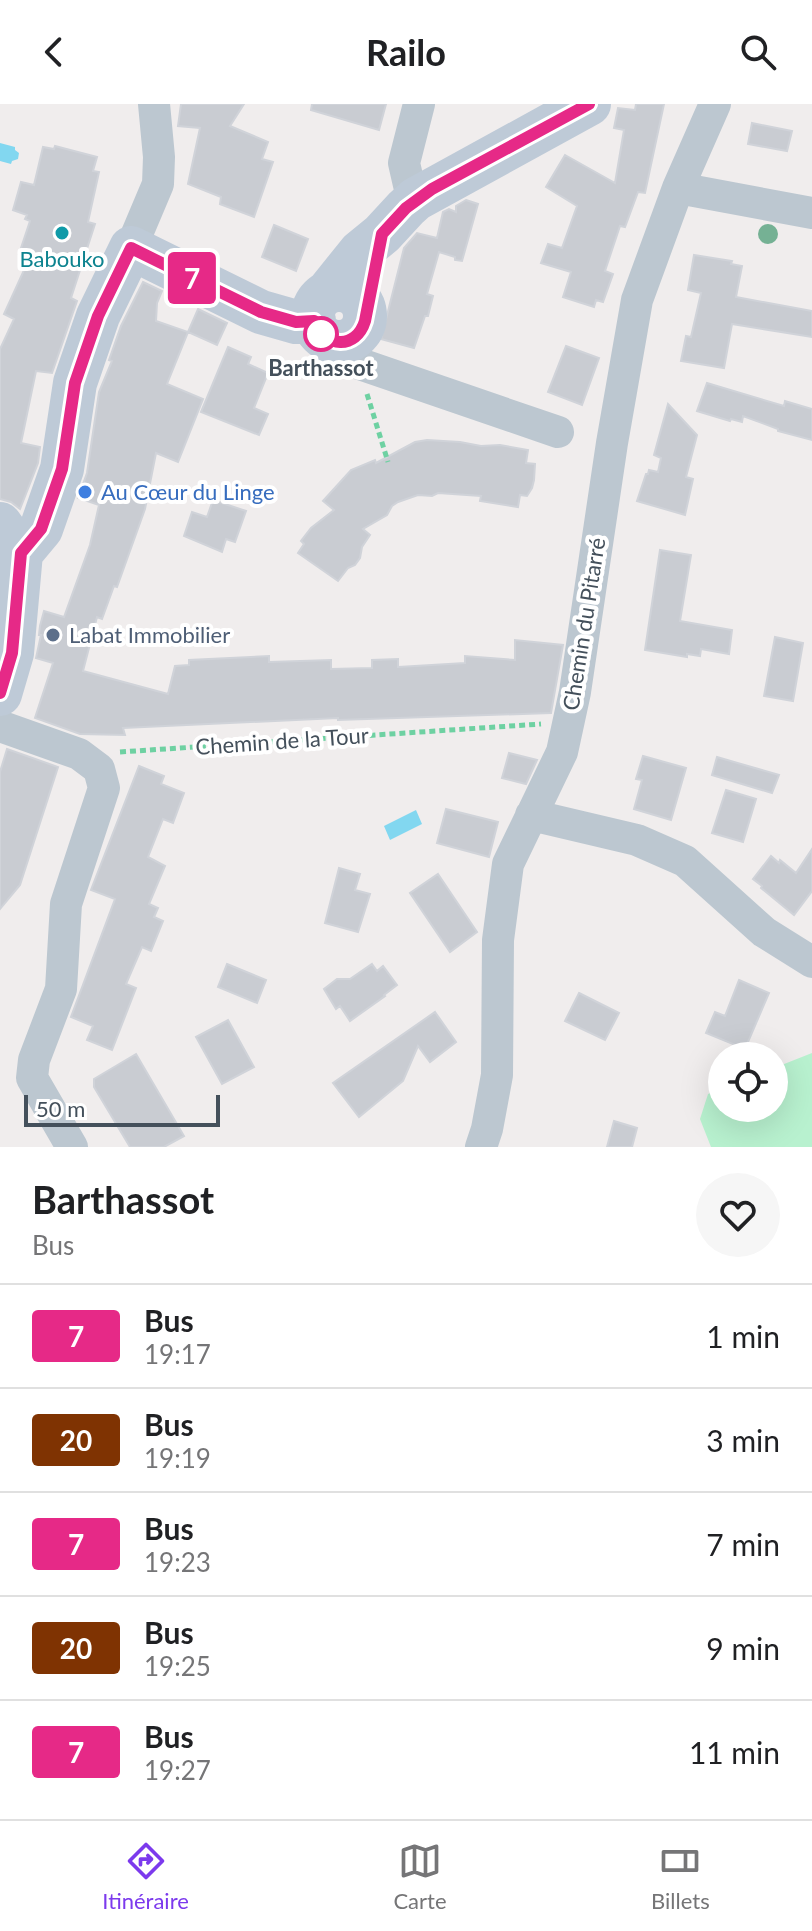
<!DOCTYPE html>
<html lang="fr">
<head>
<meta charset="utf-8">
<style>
  body { margin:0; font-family:Lato,sans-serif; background:#f6f6f6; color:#202124; height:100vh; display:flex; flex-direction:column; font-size:30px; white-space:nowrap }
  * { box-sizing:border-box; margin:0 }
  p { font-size:26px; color:#757577 }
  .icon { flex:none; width:44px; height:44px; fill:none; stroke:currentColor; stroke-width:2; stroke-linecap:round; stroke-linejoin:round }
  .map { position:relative; height:1043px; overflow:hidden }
  .drawer { display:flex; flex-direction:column; background:#fff; flex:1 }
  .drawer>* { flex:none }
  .badge { padding:0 16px; border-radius:6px; font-size:28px; line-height:52px }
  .controls { position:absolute; left:708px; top:938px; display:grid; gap:16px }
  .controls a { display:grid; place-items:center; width:80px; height:80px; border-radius:50%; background:#fff; box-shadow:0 8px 32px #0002; font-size:40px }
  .scale { position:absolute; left:24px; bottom:20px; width:196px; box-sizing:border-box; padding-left:8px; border:4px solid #44505b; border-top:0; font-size:22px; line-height:28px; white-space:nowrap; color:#44505b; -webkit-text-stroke:6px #fff; paint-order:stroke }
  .map>.badge { position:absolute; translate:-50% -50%; box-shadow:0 0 0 4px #fff }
  .round { display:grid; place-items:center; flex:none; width:84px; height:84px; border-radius:42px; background:#f6f6f6 }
  .overview { display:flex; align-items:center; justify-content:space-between; height:136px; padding:0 32px }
  h1 { font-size:38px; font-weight:700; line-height:60px }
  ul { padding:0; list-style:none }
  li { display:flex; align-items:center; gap:24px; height:104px; padding:0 32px; border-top:2px solid #e0e0e0 }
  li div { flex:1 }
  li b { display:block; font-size:30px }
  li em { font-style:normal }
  li .badge { min-width:88px; font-weight:700; text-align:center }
  header { display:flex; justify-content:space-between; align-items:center; height:104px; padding:0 32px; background:#fff; font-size:36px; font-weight:700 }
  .tabs { display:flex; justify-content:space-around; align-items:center; height:112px; border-top:2px solid #e0e0e0; background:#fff; font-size:22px; color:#757577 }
  .tabs a { display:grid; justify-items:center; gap:4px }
  .tabs .current { color:#7c3aed }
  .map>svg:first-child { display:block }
  .green { fill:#b8f1cf }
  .water { fill:#82d7f0 }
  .building { fill:#c9ccd2; stroke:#d0d3d9; stroke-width:2 }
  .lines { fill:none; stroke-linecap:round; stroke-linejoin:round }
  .path { stroke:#6ed1a2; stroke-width:5; stroke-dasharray:6 4; stroke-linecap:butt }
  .street { stroke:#bcc7d0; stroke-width:32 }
  .secondary { stroke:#becad7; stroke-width:44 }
  .tree { fill:#75b194 }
  .line-casing { stroke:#fff; stroke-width:18 }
  .line { stroke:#e62987; stroke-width:12 }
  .culture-dot { fill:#0f9aa8; stroke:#fff; stroke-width:3 }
  .stop-dot { fill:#fff; stroke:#e62987; stroke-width:4 }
  .shop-dot { fill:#3f7fe0; stroke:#fff; stroke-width:3 }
  .service-dot { fill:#5c6f8a; stroke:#fff; stroke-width:3 }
  .labels { text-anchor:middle; stroke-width:8; stroke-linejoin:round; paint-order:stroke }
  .culture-label { font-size:22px; fill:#0d838f; stroke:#fff }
  .stop-label { font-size:22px; font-weight:bold; fill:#44505b; stroke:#fff }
  .shop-label { font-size:22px; fill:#366cbe; stroke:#fff; text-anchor:start }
  .street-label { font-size:22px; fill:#44505b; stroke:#fff }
  .service-label { font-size:22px; fill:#4e5e75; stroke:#fff; text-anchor:start }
</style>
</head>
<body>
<header><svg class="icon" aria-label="back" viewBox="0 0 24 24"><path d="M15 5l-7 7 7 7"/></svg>Railo<svg class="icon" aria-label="search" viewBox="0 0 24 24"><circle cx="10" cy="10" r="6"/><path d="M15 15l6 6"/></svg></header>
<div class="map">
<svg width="812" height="1043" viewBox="0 0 812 1043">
  <rect width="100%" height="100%" fill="#f0eded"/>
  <!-- green -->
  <path class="green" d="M812,949V1043H711L700,1015L708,990L722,984V1004H774V964Z"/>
  <!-- water -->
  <path class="water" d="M0,39L15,43V46L19,49L18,55L12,57L11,60L0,57Z
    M416,706L422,720L390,736L384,722Z"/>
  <!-- building -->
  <path class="building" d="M181,0H244L230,22L268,38L262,55L273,58L254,113L220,100L221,93L188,80L200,24L178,22Z
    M312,0H386L379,26L311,6Z
    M636,0H664L645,89L638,88L625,123L620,122L605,167L613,170L603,198L596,196L594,203L563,193L571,168L541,159L548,140L562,144L577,102L546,83L565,51L615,79L624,26L614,24L618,4L635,6Z
    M752,19L792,27L787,47L748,40Z
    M55,42L97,53L93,67L99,68L88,118L95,120L71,194L77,197L52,269L36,267L21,339L40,343L38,359L20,405L11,398L0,395V245L14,215L4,210L30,153L19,150L30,117L25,115L27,111L13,106L21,78L34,81L43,43L54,45Z
    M466,96L478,100L462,157L455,156V153L439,148L427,190L433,192L428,212H425L414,244L381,235L404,144L417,129L437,134L443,108L449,105L456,108V102Z
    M274,121L308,135L296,167L262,153Z
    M694,151L732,157L731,160L742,162L736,193L812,207V233L732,220L724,264L681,257L686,232L691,233L701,189L688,186Z
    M143,178L162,187L157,199L156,217L188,228L167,280L203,295L178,358L156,349L145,405L117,483L114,482L102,515L97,513L83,567L168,590L175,562L189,561V556L269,552V558L331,556V565L372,564V556L398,555V563L465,559V552L515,556V536L563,541L551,609L338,616V614L123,624L125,631L80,630L35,614L53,559L36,554L41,531H39L40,522L44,507L64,513L90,441L99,401L78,394L87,369L99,288L112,257L109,256L121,222Z
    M198,205L227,219L217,241L188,228Z
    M566,242L599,254L582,301L548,288Z
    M228,243L251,253L248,260L268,269L254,304L268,310L259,331L201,308Z
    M707,279L784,302L785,297L812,305V336L778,327V325L743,312L742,318L731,315L730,317L697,307Z
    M668,300L697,331L686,373L693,375L685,411L637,397L646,370H648L649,366L658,368L661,354L654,351Z
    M427,336L460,338L481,342L500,341L528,346L526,359L535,360L534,376L532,384L527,392L520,391L518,403L480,397L481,392L438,389L432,392L418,391L398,398L392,402L387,411L363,425L370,431L362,443L360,454L355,461L348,464L338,477L298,449L304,440L301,437L311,424L334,406L323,397L351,366L375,356L376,359L415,338Z
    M213,396L246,407L235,438L226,435L222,448L184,432L192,408L207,413Z
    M660,446L691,451L680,517L732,526L729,550L701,545L700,552L687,550V553L645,546Z
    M775,533L803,539L793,597L764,592Z
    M7,645L58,663L20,781L0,805V668Z
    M509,649L537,656L526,680L502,674Z
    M643,652L686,664L671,716L634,705L642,676L636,675Z
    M717,653L779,671L772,689L712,671Z
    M139,662L164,672L161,680L184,689L173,719L163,715L148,753L165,762L149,800L158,804L154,813L163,817L151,847L142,843L126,880L136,884L112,946L87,936L93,922L71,913L115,795L91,786Z
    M726,686L756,695L743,738L712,729Z
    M446,705L498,718L489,753L437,739Z
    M812,745V787L794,811L761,784L762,782L753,775L771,752L779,759L780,756L796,769Z
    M339,764L360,770L355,786L370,790L358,828L325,819Z
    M438,770L477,828L450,848L410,789Z
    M227,860L266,876L257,899L218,883Z
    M372,860L377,867L383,862L397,881L384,891L385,892L350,917L340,902L336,905L324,885L337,875H350Z
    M739,876L769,889L745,945L706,929L715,908L725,912Z
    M579,889L619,909L605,936L565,917Z
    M435,908L456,938L430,958L418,942L403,977L359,1013L333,979Z
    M228,916L254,963L222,980L196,933Z
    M136,950L184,1032L164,1043H130L94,983V975Z
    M614,1017L637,1024L632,1043H607Z"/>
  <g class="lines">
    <!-- path -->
    <path class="path" d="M367,290L388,358
      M120,648L541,620"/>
    <!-- street -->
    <path class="street" d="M678,84L812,109
      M416,95L409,81L404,59L419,0
      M131,144L158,80L159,53L154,0
      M341,238L357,259L558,328
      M0,622L79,650L99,665L104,684L66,800L61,885L34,956L32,974L72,1043
      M531,711L637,736L685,757L764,828L812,858
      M481,1043L487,1025L497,971L498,836L508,760L562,648L575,588L612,339L637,196L678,84L715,0"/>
    <!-- secondary -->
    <path class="secondary" d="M313 212a26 26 0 1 1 52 0a26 26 0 1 1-52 0Z
      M327,189L360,148L382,130L406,104L416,95L589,0
      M0,420L21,449L12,549L0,590
      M21,449L41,425L62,365L75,279L98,212L131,144L261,208L296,218L314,217"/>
  </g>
  <!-- trees -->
  <circle class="tree" cx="768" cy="130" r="10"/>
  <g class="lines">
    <!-- line casing -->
    <g class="line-casing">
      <path id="line" d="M0,589L12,549L21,449L41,425L62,365L75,279L98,212L131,144L261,208L296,218L314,217C325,244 356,246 365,217L382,130L406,104L432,85L589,0"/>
    </g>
    <!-- line -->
    <use href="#line" class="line"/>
  </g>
  <!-- markers -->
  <circle class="culture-dot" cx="62" cy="129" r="8"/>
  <circle class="stop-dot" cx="321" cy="230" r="16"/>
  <circle class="shop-dot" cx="85" cy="388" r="8"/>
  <circle class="service-dot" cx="53" cy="531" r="8"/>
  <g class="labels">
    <!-- culture labels -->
    <g class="culture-label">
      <text x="62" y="163">Babouko</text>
    </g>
    <!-- stop labels -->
    <g class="stop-label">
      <text x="321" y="272">Barthassot</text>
    </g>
    <!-- shop labels -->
    <g class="shop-label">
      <text x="101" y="396">Au Cœur du Linge</text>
    </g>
    <!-- street labels -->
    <g class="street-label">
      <text transform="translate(584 520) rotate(-81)" y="8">Chemin du Pitarré</text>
      <text transform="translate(282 637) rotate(-4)" y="8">Chemin de la Tour</text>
    </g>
    <!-- service labels -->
    <g class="service-label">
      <text x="69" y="539">Labat Immobilier</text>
    </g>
  </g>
</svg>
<div class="controls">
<a><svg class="icon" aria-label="locate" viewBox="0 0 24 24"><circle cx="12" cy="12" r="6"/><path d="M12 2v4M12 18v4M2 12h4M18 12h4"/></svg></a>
</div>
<div class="scale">50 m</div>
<b class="badge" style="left:192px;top:174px;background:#e62987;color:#fff">7</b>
</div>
<section class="drawer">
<div class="overview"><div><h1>Barthassot</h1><p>Bus</p></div><a class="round"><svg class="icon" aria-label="heart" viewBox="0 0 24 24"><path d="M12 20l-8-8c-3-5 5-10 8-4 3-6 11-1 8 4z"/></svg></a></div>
<ul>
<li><span class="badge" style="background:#e62987;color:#fff">7</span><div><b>Bus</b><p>19:17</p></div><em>1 min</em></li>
<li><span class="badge" style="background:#7f3302;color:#fff">20</span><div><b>Bus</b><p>19:19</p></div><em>3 min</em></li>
<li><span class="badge" style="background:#e62987;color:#fff">7</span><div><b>Bus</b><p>19:23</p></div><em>7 min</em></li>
<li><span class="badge" style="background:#7f3302;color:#fff">20</span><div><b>Bus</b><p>19:25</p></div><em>9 min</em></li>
<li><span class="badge" style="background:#e62987;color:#fff">7</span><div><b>Bus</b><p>19:27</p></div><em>11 min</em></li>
</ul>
</section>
<nav class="tabs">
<a class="current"><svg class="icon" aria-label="directions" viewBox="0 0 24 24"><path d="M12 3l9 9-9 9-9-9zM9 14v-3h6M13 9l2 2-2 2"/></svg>Itinéraire</a>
<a><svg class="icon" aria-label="map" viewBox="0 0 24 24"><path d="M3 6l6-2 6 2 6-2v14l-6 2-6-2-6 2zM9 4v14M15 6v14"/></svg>Carte</a>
<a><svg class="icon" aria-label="tickets" viewBox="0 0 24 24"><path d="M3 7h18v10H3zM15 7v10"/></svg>Billets</a>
</nav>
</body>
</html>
